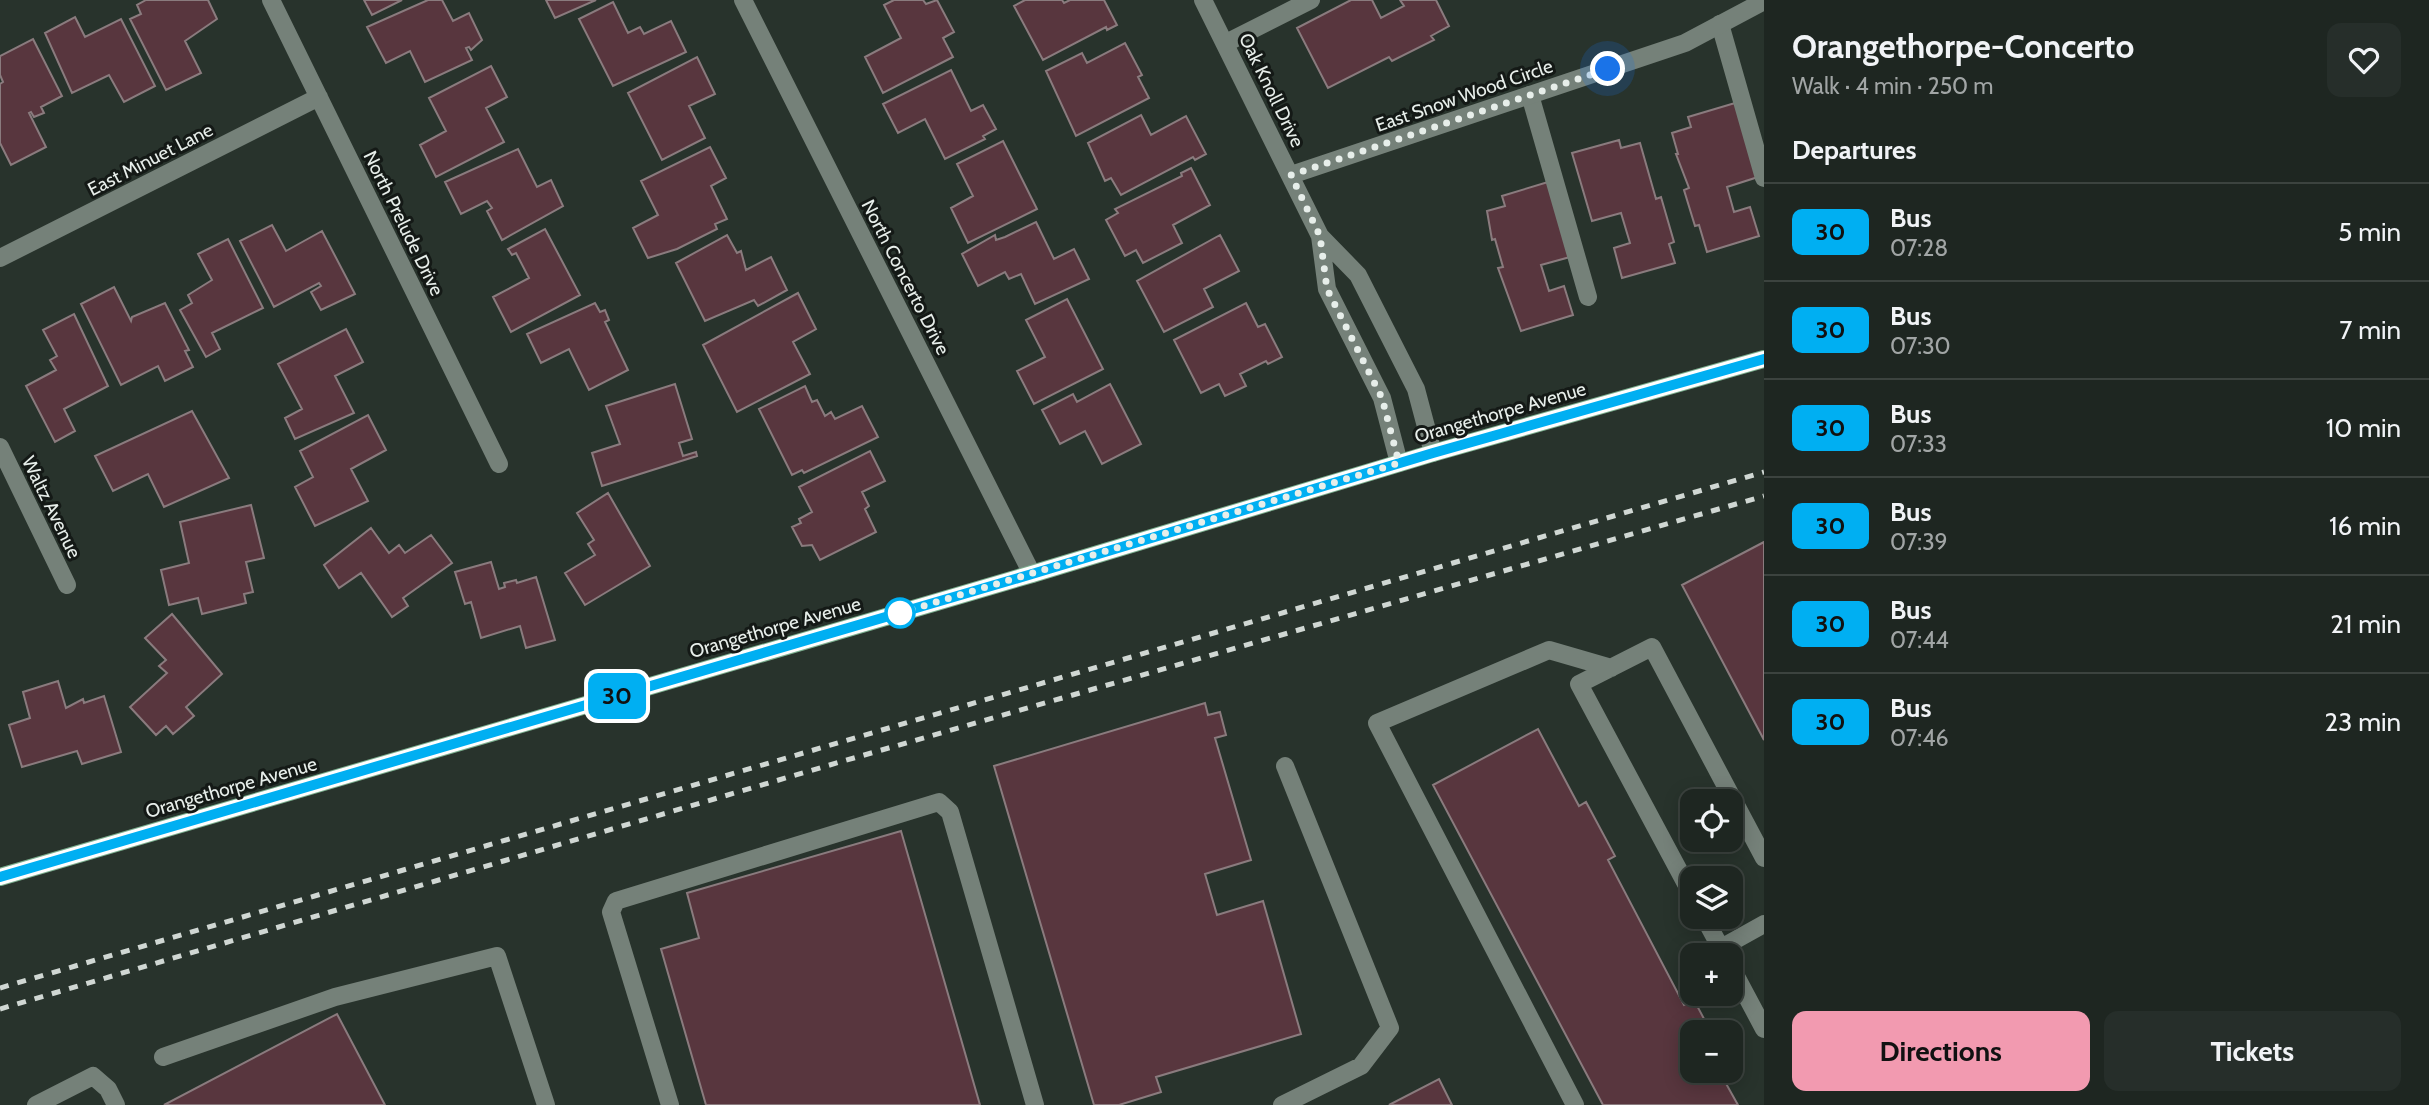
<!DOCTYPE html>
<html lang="en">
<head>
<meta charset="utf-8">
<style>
  body { margin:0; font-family:Cabin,sans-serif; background:#262e2a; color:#f1f3f6; height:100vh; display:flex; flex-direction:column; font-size:26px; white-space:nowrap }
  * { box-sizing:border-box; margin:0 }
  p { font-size:23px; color:#a1a5a5 }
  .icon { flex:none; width:38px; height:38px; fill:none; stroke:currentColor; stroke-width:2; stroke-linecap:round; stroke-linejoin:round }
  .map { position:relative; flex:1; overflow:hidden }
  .details { display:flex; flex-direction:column; background:#1e2621; width:665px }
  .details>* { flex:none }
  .badge { padding:0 14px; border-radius:10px; font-size:24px; line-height:46px }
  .tools { position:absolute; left:1680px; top:789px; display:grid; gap:14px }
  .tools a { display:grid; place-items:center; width:63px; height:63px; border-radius:14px; background:#1e2621; box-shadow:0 4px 18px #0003,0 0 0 2px #3c433f; font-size:35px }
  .you { position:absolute; width:35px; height:35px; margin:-18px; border:5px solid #fff; border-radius:50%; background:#1a73e8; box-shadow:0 0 0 10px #1a73e833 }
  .map>.badge { position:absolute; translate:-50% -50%; box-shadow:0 0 0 4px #fff }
  h2 { padding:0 28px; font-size:26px; line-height:63px }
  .round { display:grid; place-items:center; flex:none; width:74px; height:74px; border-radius:14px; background:#262e2a }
  .headline { display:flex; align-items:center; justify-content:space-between; height:119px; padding:0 28px }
  h1 { font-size:33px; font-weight:800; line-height:52px }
  .button { display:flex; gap:14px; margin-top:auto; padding:14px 28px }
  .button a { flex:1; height:80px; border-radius:14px; background:#f29ab0; color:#111; font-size:28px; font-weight:800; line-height:80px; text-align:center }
  .button a+a { background:#262e2a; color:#f1f3f6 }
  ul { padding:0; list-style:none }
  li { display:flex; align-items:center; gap:21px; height:98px; padding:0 28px; border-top:2px solid #3c433f }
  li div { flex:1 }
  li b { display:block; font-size:26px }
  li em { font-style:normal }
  li .badge { min-width:77px; font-weight:700; text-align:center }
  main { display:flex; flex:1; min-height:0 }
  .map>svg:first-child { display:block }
  .building { fill:#58363e; stroke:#8a7b7e; stroke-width:2 }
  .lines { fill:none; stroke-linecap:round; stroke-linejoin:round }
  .service { stroke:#758179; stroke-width:18 }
  .minor { stroke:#758179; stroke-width:18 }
  .primary { stroke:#7baf8f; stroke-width:18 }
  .rail { stroke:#d0d7d3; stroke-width:5; stroke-dasharray:9 9; stroke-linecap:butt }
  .line-casing { stroke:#fff; stroke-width:16 }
  .line { stroke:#00aff2; stroke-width:10 }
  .walk { stroke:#e7eeea; stroke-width:7; stroke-dasharray:0 12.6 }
  .stop-dot { fill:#fff; stroke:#00aff2; stroke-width:3.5 }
  .labels { text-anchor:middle; stroke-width:6; stroke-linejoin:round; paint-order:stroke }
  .street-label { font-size:19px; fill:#e7eeea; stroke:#141916 }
</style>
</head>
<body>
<main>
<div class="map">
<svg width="1764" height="1105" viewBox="0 0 1764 1105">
  <rect width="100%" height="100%" fill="#28332c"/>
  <!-- building -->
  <path class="building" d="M146,0H208L217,19L185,41L201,73L166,90L130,19L141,14L137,5Z
    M364,0H402L372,15Z
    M428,0H442L453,21L469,13L482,40L471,50L469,47L466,48L472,60L425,82L410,51L386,63L367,27Z
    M546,0H596L555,18Z
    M894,0H923L926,4L937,0L954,32L943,38L953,57L883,93L865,57L901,38L884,5Z
    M1025,0H1062L1064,3L1070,0H1104L1117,25L1107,30L1106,27L1043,60L1014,6Z
    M1351,0H1372L1381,18L1404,6L1400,0H1436L1449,26L1431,36L1434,40L1392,61L1389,57L1328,88L1297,28Z
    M613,2L628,33L640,27L644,34L671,21L686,52L613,86L579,19Z
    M75,17L85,37L121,19L155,86L124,102L109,75L72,93L45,33Z
    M33,39L62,96L41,107L44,113L34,117L31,112L29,113L46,147L11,165L0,143V84L3,82L0,75V56Z
    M1125,43L1142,75L1138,77L1149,98L1076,136L1046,71L1082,53L1087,63Z
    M697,57L715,94L689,106L705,138L662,160L628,93Z
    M491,66L507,97L486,108L504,142L436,177L420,145L446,131L429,98Z
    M951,70L971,111L983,105L996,129L983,136L985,139L945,159L925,119L898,133L883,104Z
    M1735,103L1758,177L1727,187L1734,212L1750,207L1759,236L1707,252L1699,225L1695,226L1684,190L1689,188L1676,154H1678L1672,133L1691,127L1688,117Z
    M1141,115L1151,135L1186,116L1206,154L1195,160L1193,157L1121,195L1111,178L1105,181L1088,143Z
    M1619,140L1621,148L1640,143L1656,199L1661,197L1674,242L1669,244L1675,263L1622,278L1614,248L1630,243L1621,213L1592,221L1572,153Z
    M1003,141L1037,209L968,243L951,208L973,196L957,164Z
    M710,147L726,178L711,186L727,219L715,224L717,229L677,249L648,258L633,228L658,215L641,181Z
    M518,149L537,187L551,180L563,206L502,240L487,211L492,208L487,201L461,214L445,182Z
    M1191,168L1210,205L1173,225L1182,243L1143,263L1136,250L1125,256L1106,220L1118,213L1115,209L1182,176L1181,173Z
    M1548,182L1570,257L1541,265L1549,291L1564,286L1573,315L1521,331L1498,268L1503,267L1495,239L1492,240L1487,211L1505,206L1502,196Z
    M1036,222L1054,259L1074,249L1089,279L1035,304L1021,274L1009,279L1005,272L978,286L962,254L995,235L996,240L1005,237Z
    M272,225L286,251L322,231L355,294L321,310L311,292L321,286L319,283L274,307L240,241Z
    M545,229L580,295L511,332L493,297L529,278L516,253L512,255L508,249Z
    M727,235L737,253L741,251L746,270L771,257L787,290L758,306L754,300L705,321L676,263Z
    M1220,235L1239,271L1204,289L1213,307L1164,332L1137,281Z
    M228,239L263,308L212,333L220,349L206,357L180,310L192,303L188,295L212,280L198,254Z
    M114,287L131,321L132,317L165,303L189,350L185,351L193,367L165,381L158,366L121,385L81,304Z
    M798,293L816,329L793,342L810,374L737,412L703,345Z
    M1067,299L1103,369L1034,404L1017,371L1045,357L1026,320Z
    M595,303L600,312L605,310L609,320L605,322L628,370L589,390L569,349L541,363L527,334Z
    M1246,303L1258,327L1265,324L1282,357L1268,364L1266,361L1240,374L1246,386L1225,396L1219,384L1201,393L1174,340Z
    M74,314L108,386L64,409L75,431L55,442L26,386L56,370L50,360L57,356L43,330Z
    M346,329L363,362L335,376L354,413L295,439L285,418L302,409L278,364Z
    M675,384L692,439L679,443L683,456L696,452L697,456L602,486L592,453L620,444L606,406Z
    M1110,384L1141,444L1102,464L1085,431L1060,444L1042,410L1073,394L1077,402Z
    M805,386L812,402L817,400L825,416L831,412L835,419L862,406L878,437L804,473L802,470L792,475L759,409Z
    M192,411L229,478L164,507L148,474L113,491L95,456Z
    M368,415L386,450L351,469L368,501L315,526L295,487L313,477L300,451Z
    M870,451L885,481L862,492L869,506L865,509L876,532L820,560L812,545L802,546L792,527L801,523L799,519L812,512L799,487Z
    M608,493L650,566L585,605L565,573L595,555L588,544L594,540L577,513Z
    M251,505L264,558L246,562L253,592L244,594L246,603L202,614L198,598L169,605L161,570L189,563L180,522Z
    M371,528L389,553L399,545L405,553L431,535L452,563L403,598L408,606L392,617L361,573L339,588L324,565Z
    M1764,542V740L1682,585Z
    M491,562L499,589L505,587L504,583L516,580L517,583L536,577L555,640L526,648L520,626L481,638L471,602L465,604L455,572Z
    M172,614L222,674L186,707L194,716L173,734L166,726L156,735L130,707L167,673L159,666L166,660L145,638Z
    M58,681L66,708L83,699L84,703L104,696L121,752L82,764L77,751L22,767L9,725L30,718L23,692Z
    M1205,703L1208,715L1220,712L1226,735L1215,738L1251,860L1205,874L1217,915L1263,901L1301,1034L1156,1077L1161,1092L1119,1105H1094L994,766Z
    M1538,729L1579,806L1586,802L1615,856L1608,860L1684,1005L1694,1000L1711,1032H1692V1071H1719L1738,1105H1603L1433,785Z
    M901,831L980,1105H706L661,949L699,938L687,893Z
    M337,1014L385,1105H164Z
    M1439,1079L1452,1105H1389Z"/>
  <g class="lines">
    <!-- service -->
    <path class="service" d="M1720,24L1764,178
      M1226,43L1311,0
      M1530,95L1588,297
      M1692,895L1579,684L1652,647L1764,858
      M1704,917L1725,956
      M1721,948L1764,924
      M1731,967L1764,1029
      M163,1057L335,997L497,956L546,1105
      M36,1105L93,1076L108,1089L116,1105
      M670,1105L611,912L616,901L939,802L950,812L1035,1105
      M1282,1105L1361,1066L1390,1028L1285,766
      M1575,1105L1377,723L1549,650L1611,668"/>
    <!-- minor -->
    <path class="minor" d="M271,0L499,464
      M743,0L1032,574
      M1203,0L1320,236L1327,289L1382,398L1399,463
      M1291,175L1685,43L1764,1
      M1320,236L1358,275L1416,389L1433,453
      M0,258L319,97
      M0,447L67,585"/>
    <!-- primary -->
    <path class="primary" d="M0,877L1032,574L1433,453L1764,359"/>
    <!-- rail -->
    <path class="rail" d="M0,988L1764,472
      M0,1009L840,762L1764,496"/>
  </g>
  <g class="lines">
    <!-- line casing -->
    <g class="line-casing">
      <path id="line" d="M0,877L1032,574L1433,453L1764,359"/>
    </g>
    <!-- line -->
    <use href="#line" class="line"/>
    <!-- walk -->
    <path class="walk" d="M900,613L1399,463L1382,398L1327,289L1320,236L1291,175L1608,69"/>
  </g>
  <!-- markers -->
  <circle class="stop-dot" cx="900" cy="613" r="14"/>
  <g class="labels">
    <!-- street labels -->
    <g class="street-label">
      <text transform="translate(1272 90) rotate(64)" y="7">Oak Knoll Drive</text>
      <text transform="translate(1464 95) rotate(-19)" y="7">East Snow Wood Circle</text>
      <text transform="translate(150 159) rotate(-27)" y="7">East Minuet Lane</text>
      <text transform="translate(404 223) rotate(64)" y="7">North Prelude Drive</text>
      <text transform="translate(906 277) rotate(63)" y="7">North Concerto Drive</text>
      <text transform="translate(1500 412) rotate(-16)" y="7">Orangethorpe Avenue</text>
      <text transform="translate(52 507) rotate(64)" y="7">Waltz Avenue</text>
      <text transform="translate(775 627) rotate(-16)" y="7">Orangethorpe Avenue</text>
      <text transform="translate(231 787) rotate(-16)" y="7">Orangethorpe Avenue</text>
    </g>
  </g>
</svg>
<div class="tools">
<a><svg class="icon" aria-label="locate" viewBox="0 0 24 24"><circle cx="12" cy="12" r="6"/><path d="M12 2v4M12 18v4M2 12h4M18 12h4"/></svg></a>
<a><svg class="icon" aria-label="layers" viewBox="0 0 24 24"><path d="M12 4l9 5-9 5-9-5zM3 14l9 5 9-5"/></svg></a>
<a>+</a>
<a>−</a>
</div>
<div class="you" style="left:1608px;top:69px"></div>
<b class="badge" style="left:617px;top:696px;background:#00aff2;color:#111">30</b>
</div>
<section class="details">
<div class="headline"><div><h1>Orangethorpe-Concerto</h1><p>Walk · 4 min · 250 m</p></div><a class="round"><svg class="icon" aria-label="heart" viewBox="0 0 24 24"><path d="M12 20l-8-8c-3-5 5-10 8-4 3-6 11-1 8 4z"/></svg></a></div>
<h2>Departures</h2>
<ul>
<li><span class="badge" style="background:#00aff2;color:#111">30</span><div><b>Bus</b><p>07:28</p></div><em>5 min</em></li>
<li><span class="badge" style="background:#00aff2;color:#111">30</span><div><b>Bus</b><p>07:30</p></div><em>7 min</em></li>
<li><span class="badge" style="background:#00aff2;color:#111">30</span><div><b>Bus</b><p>07:33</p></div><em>10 min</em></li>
<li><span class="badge" style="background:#00aff2;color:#111">30</span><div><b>Bus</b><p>07:39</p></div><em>16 min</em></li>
<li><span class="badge" style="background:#00aff2;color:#111">30</span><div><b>Bus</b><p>07:44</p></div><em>21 min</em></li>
<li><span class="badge" style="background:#00aff2;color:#111">30</span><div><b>Bus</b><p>07:46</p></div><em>23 min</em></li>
</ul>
<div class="button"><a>Directions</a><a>Tickets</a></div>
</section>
</main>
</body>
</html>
